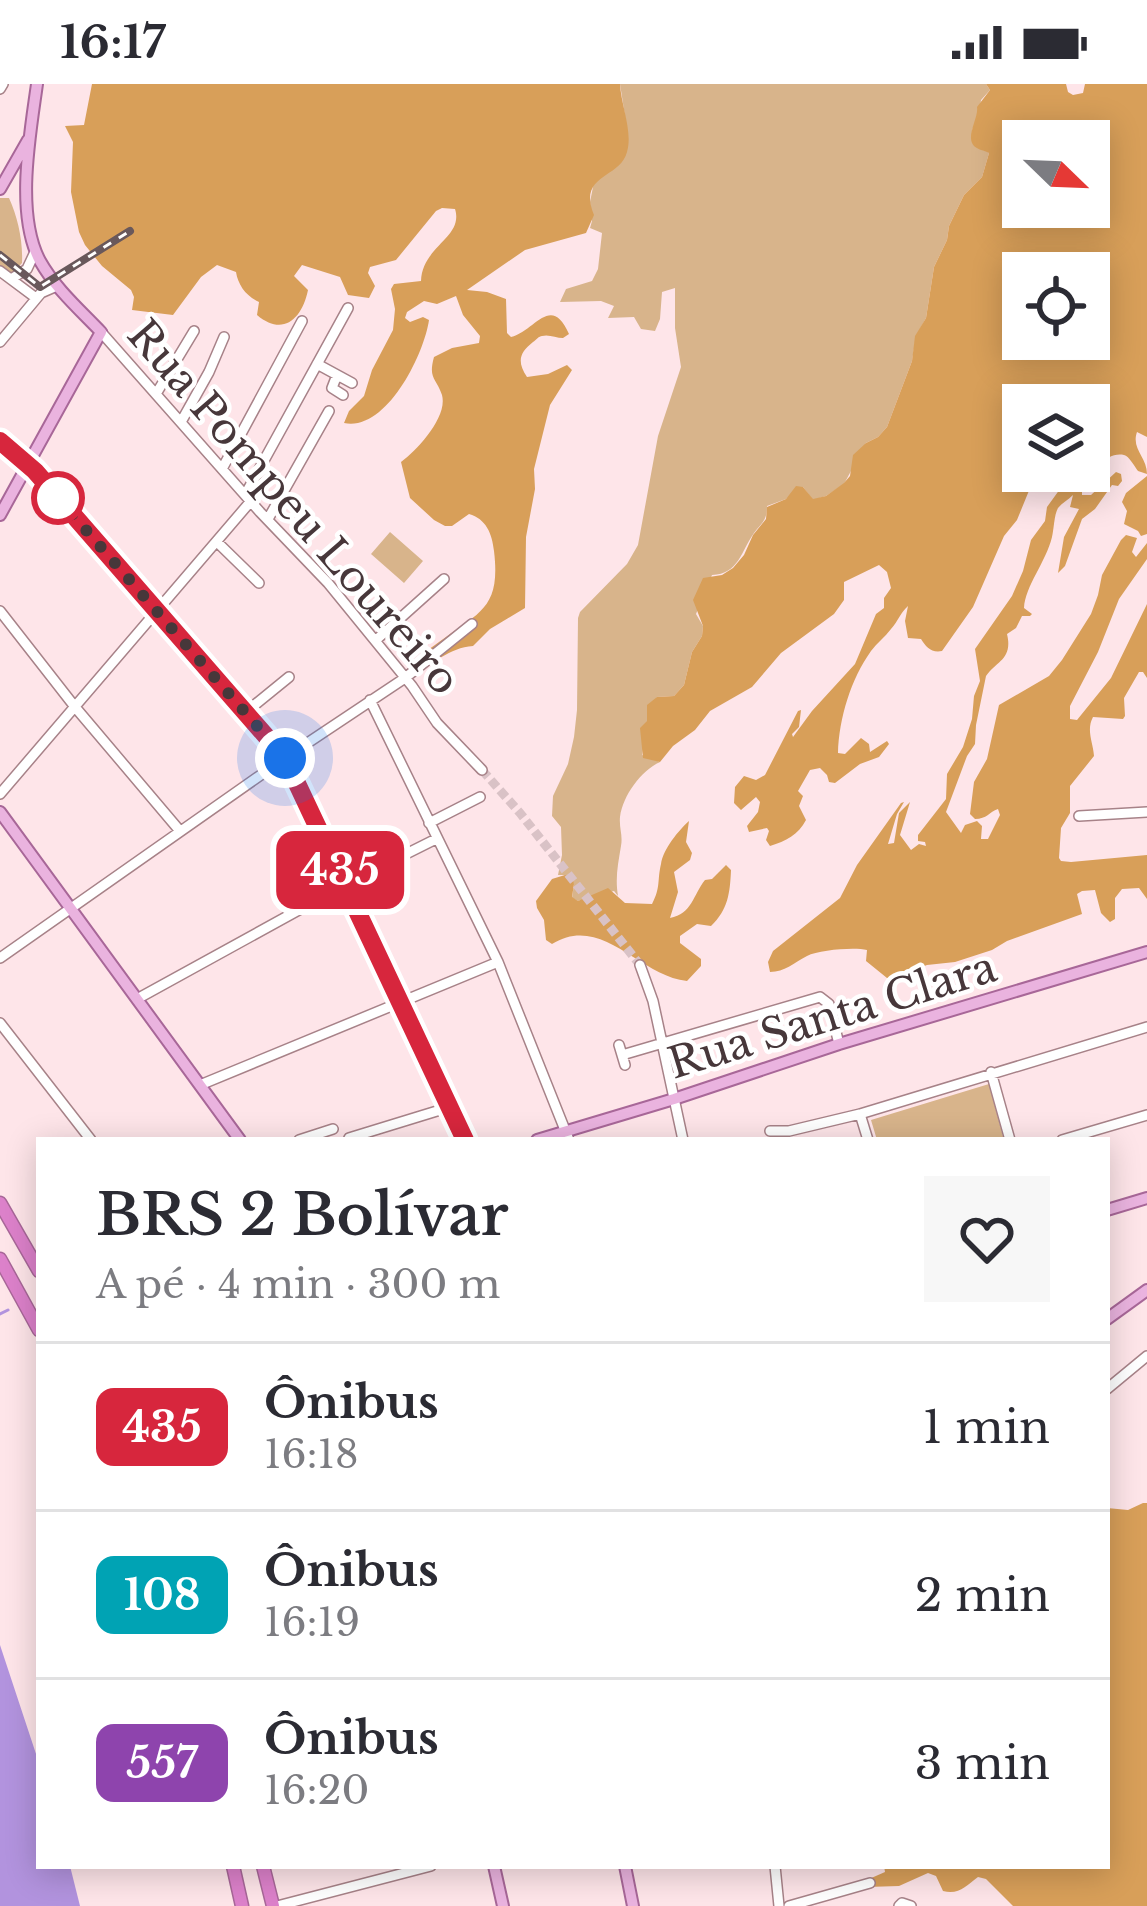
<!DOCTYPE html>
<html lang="pt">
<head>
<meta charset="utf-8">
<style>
  body { margin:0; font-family:"Libre Baskerville",serif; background:#f7f7f7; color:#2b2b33; height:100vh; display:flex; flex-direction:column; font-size:45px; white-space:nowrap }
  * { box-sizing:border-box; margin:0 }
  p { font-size:39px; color:#7c7c81 }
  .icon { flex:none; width:66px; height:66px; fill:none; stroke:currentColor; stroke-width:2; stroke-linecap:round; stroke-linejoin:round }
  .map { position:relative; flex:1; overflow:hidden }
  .side { position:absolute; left:36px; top:1053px; width:1074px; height:732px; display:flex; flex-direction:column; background:#fff; border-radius:0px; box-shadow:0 6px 30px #0003 }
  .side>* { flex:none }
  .badge { padding:0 24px; border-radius:18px; font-size:42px; line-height:78px }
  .needle { width:78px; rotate:113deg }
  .controls { position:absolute; left:1002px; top:36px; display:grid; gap:24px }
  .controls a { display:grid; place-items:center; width:108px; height:108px; border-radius:0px; background:#fff; box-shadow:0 6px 30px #0003; font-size:60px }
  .you { position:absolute; width:60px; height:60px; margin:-30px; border:9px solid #fff; border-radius:50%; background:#1a73e8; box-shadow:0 0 0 18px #1a73e833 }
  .map>.badge { position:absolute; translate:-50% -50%; box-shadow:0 0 0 6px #fff }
  .round { display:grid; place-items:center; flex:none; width:126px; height:126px; border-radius:0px; background:#f7f7f7 }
  .head { display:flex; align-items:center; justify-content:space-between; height:204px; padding:0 60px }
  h1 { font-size:57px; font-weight:600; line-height:90px }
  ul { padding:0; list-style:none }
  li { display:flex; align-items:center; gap:36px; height:168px; padding:0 60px; border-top:3px solid #e1e1e2 }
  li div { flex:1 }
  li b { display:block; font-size:45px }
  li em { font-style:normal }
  li .badge { min-width:132px; font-weight:700; text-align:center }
  .status { display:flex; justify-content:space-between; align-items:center; height:84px; padding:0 60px; background:#fff; direction:ltr }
  .status svg { height:33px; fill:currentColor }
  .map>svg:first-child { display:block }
  .green { fill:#d8b48b }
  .forest { fill:#d89f59; fill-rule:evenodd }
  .water { fill:#b293de }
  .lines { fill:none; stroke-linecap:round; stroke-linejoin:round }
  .stream { stroke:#b293de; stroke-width:3 }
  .minor-tunnel { stroke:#d9c2c6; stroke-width:9; stroke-dasharray:9 4.5; stroke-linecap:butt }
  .minor-casing { stroke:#a78288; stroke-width:12 }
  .major-casing { stroke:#a86798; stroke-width:14 }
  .highway-casing { stroke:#a86798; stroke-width:15 }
  .minor { stroke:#fff; stroke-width:9 }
  .major { stroke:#eab3df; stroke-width:10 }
  .highway { stroke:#dc81ca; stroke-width:12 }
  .rail-casing { stroke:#69585b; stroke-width:8 }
  .rail { stroke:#fff; stroke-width:3; stroke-dasharray:9; stroke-linecap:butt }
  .line-casing { stroke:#fff; stroke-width:27 }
  .line { stroke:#d7263d; stroke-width:18 }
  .walk { stroke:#47373a; stroke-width:12; stroke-dasharray:0 21.6 }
  .stop-dot { fill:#fff; stroke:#d7263d; stroke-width:6 }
  .labels { text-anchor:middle; stroke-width:9; stroke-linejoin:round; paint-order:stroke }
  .street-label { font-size:42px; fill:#47373a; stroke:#fff }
</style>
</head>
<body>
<div class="status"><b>16:17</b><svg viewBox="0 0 49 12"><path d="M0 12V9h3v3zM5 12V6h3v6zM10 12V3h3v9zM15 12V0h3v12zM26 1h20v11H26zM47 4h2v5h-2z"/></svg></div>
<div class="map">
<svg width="1147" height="1822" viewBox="0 0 1147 1822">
  <rect width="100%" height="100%" fill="#fee5e9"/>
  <!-- green -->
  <path class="green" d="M620,0H986L990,6L981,16L979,32L972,46L989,69L982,93L964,111L949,142L947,156L934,183L926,234L916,252L912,277L887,343L878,353L866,359L844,400L826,412L813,416L803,403L786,415L767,422C767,437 762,438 754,449C741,467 739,490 712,491L696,530L703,542L702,552L692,568L684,601L674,612L657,613L647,637L642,671L660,678C641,687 623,711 620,733C619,744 623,751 621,762C618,780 615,794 618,812L614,807L578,817L572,814L574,800L565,791H558L562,771L561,743L552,732L553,712L568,680L574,653L577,626L578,534L580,528L627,480L638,461L658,352L681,283L675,244V204L662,208L660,235L655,247L641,245L634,233L608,234L614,222L601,217L560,218L566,205L592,197L598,185L602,149L590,144L592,137L590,118L594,98L606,90L627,45Z
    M0,114H9C18,134 23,157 22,179L11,191L0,184Z
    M390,448L423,477L404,499L371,470Z
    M989,1000L1004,1056H877L871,1036Z"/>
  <!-- forest -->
  <path class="forest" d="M92,0H620C621,21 633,48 627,68C620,95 577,90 594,131L586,149L525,166L467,206L487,208L506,215L507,249L511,253C535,247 551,209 569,250L563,254C556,254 549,250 542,252C539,252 536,256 533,258C519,269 517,278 527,293L548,290L567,281L572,286L550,321L534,385L535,405L526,453L525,524L490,545L473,562C449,563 434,583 411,583C418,572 428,566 439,558C479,528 501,525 494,467C492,449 486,435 469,430L452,442H445L434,436L410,414L401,378C417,366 448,333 442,311C436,293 428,295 434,273L452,264L479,259L480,252L463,231L456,212L437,220L424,217L407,228L405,234L410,238L423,233L429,236C424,271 386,348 344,339L349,327L364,312L372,286L393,246L395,225L391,205L394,200L421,197C422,162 464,154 455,125L442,124L436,127L396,176L370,183L368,189L375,202L369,214L348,211L340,193L302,181L294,192L308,206C302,235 283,253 257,231L259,218C246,212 238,201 236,188L217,181L201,193L173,231L132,226L134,213L131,206L102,182L85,161L79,148L71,108L73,58L65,42L84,41Z
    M986,0H1066L1068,8L1073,11L1083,9L1085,0H1147V353L1137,348C1131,365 1147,373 1147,390L1138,387C1135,383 1129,372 1124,371C1107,367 1090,389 1082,401V411H1091L1116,388L1121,390L1122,397L1118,402L1112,401L1095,425L1082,435L1065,482L1058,489L1064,453L1079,425L1070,423L1073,411C1068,416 1062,419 1058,424C1054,431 1054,445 1052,453C1046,478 1025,502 1024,524L1032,530L1030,532H1022L1016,544L1007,550C1013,575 997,577 986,592L976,641L975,660L967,672L946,728L961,749L965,741L977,737L982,742L981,755H988L1000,731L998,725C989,728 987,735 975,735L970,730L974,698L987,675L999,621L1049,592L1062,576L1091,530L1098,511L1102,491L1121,456L1126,451L1137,454L1132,468L1136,473L1147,459V475L1119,515L1098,568L1070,622V635L1077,636L1111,594L1147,520V594L1143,588H1139L1124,614L1125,632L1123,635L1093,633C1086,646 1093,658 1094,672L1070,702V729L1061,744L1059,774L1061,777L1071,778L1147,771V815L1139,804L1122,805L1115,814V835L1110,838L1101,829L1095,806L1082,807L1077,810L1082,830L1007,857L992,866L955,878L927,881L894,894H887L866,877L867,866C854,863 819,866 807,872C793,879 785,888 770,888L768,878L773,867L840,814L857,781L901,719L904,718L897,730L888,760L894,759L899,729L910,718L900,751L911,766L919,760L926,762L925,758L918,757V751L946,715L947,690L963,663L972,635L974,612L980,597L975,565L1012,512L1023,487L1031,456L1045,437L1047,423L1060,405L1062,387H1089V347C1101,336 1109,327 1100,312L1090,311L1080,321H1023V387H1037L1017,436L1004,452L973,523L942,567C931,569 926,563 921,555L908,554L905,537L908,522C901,528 898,537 891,545C885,553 877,559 871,567C851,595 839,634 838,669L845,670L861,654L869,660L870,668L887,657L889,660L879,673L860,680L835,699L829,698L827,691L820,684L810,686L798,707L803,712L799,722L806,736C798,751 786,757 770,762L766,756L769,747L767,744L749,748L747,742L758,728L760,718L756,713L741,726L734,719L735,703L744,692L756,696L765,691L798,627L801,626L799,643L792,650L793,653L812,627L855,580L876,530L884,524V514L891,504L887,488L879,481L844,498V516L834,530L781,569L752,603L710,627L695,646L673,662L660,678L643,674L640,644L647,637V621L657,613L674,612L684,601L692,568L702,552L703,542L693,516L703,494L722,491L733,484L744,471L753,451L766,435L767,423L786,415L796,402L803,403L813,415L826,412L844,399L850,392L853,371L866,359L878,353L887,343L912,277L915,252L926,234L934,183L947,156L949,142L964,111L982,93L989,69C984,66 978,66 974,62C965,53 979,33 977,23L990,6ZM1089,57V123H1023V57ZM1089,189V255H1023V189Z
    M1147,392V450L1141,452L1138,447L1124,440L1127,427L1122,418L1126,409Z
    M689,737L686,758L692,769L690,776L674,788L678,808L670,834C692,830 693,811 705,796L712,795L726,781L731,786C730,809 728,826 711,842L697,840L680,852V859L701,875V882L687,897C639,892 602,829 552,860L546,856L544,836L537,824L536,817L552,795L565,791L572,793L574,800L572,813L578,817L608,804L625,819L652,820C661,803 657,797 661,780C663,765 679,746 689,737Z
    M1143,1419H1147V1822H1013L986,1795L978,1793C966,1802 959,1811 943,1807L936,1792L928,1789L899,1802L867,1803L869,1795L885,1788L884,1782H1107V1424L1128,1426Z"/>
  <!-- water -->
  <path class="water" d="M0,1561L39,1679V1782H70L80,1822H0Z"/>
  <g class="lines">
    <!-- stream -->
    <path class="stream" d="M0,1230L8,1226"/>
    <!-- minor-tunnel -->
    <path class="minor-tunnel" d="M482,686L520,729L640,881"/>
    <!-- minor casing -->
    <g class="minor-casing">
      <path id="minor" d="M0,5L3,0
        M0,187L36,214
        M11,195L27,185L35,168
        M101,248L260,428L328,499L412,602L437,639L482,686
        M0,258L41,209L57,202
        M317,280L352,299
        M337,291L332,304L343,311
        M156,310L194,247
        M181,338L209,288L224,253
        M222,385L302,237
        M245,411L348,224
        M268,435L329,327
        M217,458L259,499
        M0,527L75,623L180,747
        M376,556L444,495
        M370,616L498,878L569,1056
        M246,628L289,593
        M0,710L251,417
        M1079,732L1147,728
        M429,739L480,713
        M0,874L285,674L405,594L472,540
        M640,881L653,917L683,1056
        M137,915L346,800L436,755
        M0,939L91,1056
        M619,961L625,981
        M622,971L820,913L829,920L839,960
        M991,988L1010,1056
        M200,1001L498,878
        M860,1030L868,1056
        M770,1047H789L860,1030L1147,943
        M349,1054L450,1023
        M299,1056L333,1045
        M1062,1056L1147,1031
        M1107,1305L1147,1272
        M775,1782L779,1822
        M277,1822L431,1782
        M789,1822L870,1799
        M899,1822L902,1819L911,1822"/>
    </g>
    <!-- major casing -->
    <g class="major-casing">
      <path id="major" d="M0,105L28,56
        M0,357L28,379L285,674L465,1056
        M0,431L101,248C80,226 55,204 40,177C15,130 30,51 37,0
        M0,728L240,1056
        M537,1056L674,1015L839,960L1147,868
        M1107,1126L1147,1114
        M1107,1235L1147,1206
        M494,1782L503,1822
        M625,1782L633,1822"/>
    </g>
    <!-- highway casing -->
    <g class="highway-casing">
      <path id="highway" d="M0,1119L39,1187
        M0,1175L39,1246
        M233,1782L242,1822
        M263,1782L273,1822"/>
    </g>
    <!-- minor -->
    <use href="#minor" class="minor"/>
    <!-- major -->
    <use href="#major" class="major"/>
    <!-- highway -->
    <use href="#highway" class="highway"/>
    <!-- rail casing -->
    <g class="rail-casing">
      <path id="rail" d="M0,171L40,203L130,147"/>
    </g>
    <!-- rail -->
    <use href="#rail" class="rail"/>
  </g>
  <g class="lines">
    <!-- line casing -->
    <g class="line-casing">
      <path id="line" d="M0,357L35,387L285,674L465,1056"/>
    </g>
    <!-- line -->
    <use href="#line" class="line"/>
    <!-- walk -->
    <path class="walk" d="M58,414L285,674"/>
  </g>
  <!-- markers -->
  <circle class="stop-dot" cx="58" cy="414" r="24"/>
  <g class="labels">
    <!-- street labels -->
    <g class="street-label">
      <text transform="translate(294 423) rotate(49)" y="15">Rua Pompeu Loureiro</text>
      <text transform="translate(832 931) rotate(-17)" y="15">Rua Santa Clara</text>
    </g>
  </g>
</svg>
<div class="controls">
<a><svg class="needle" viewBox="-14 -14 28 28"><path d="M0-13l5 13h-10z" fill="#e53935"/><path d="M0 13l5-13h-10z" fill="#7c7c81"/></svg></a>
<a><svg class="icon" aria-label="locate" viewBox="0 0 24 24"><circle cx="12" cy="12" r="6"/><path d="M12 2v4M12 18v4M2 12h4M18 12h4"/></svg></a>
<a><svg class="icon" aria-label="layers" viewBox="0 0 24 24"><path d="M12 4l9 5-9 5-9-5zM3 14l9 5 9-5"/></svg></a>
</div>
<div class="you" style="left:285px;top:674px"></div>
<b class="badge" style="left:340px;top:786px;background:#d7263d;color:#fff">435</b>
<section class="side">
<div class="head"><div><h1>BRS 2 Bolívar</h1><p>A pé · 4 min · 300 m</p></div><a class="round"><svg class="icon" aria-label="heart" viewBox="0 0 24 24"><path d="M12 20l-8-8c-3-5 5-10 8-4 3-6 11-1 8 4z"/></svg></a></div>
<ul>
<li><span class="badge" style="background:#d7263d;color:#fff">435</span><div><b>Ônibus</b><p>16:18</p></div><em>1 min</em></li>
<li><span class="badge" style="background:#00a3b4;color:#fff">108</span><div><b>Ônibus</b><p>16:19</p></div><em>2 min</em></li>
<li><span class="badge" style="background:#8e44ad;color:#fff">557</span><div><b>Ônibus</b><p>16:20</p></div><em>3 min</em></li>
</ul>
</section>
</div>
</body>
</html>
